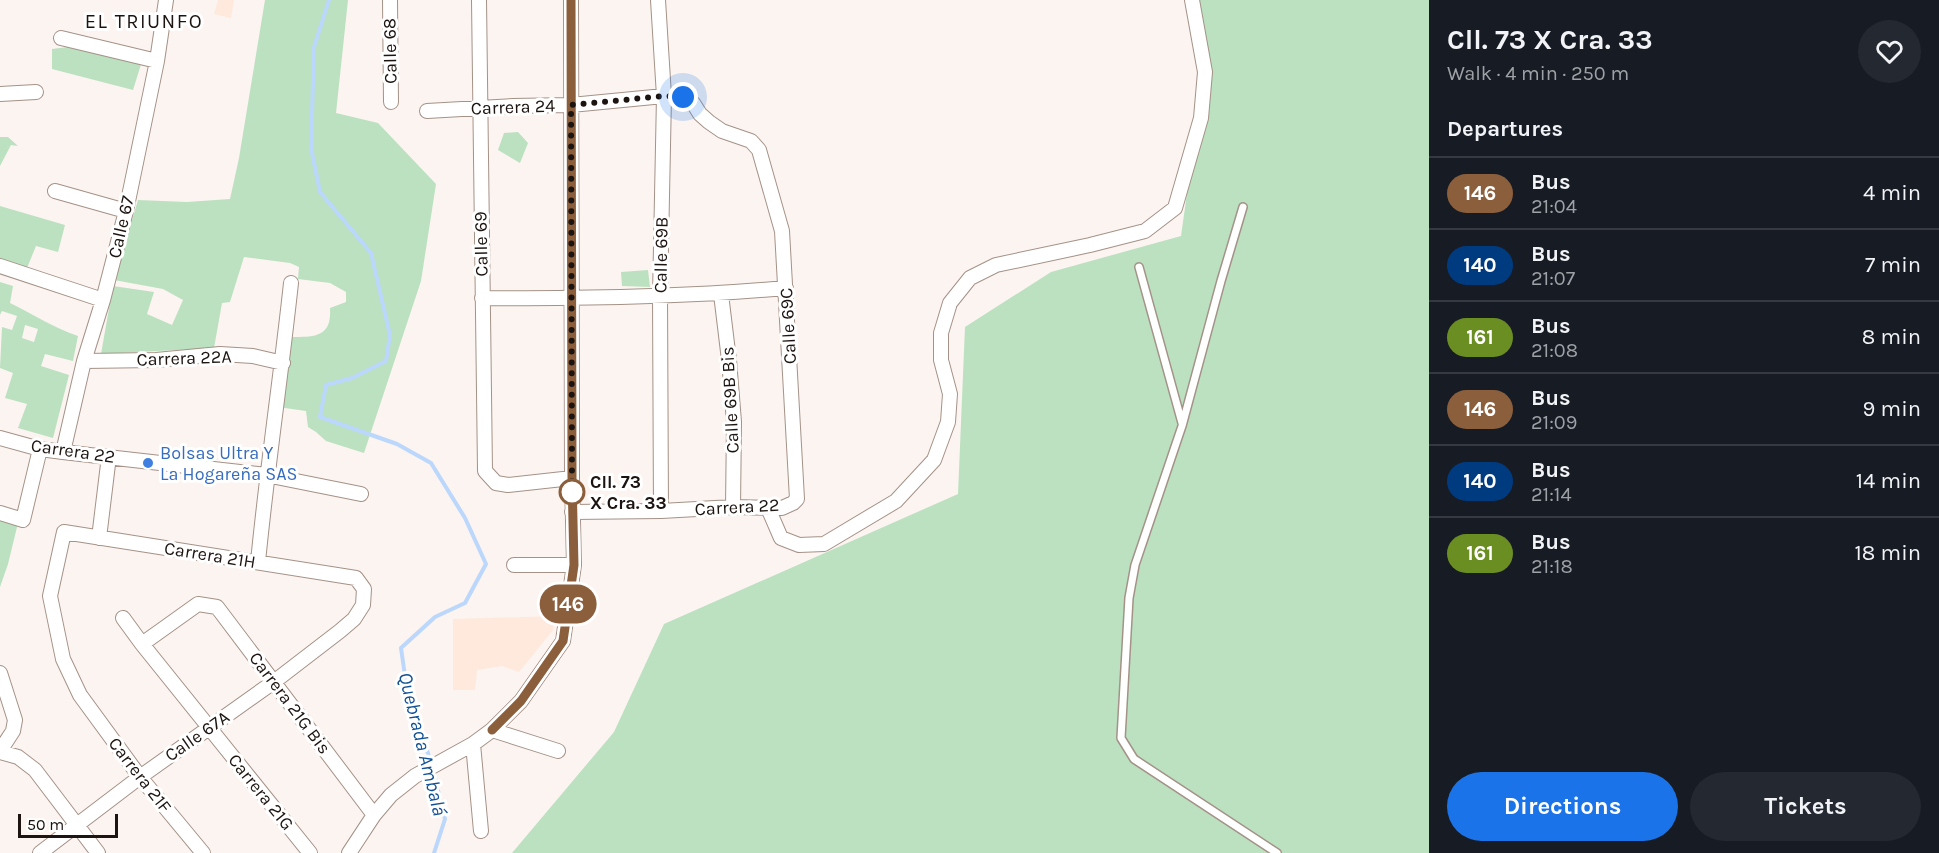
<!DOCTYPE html>
<html lang="en">
<head>
<meta charset="utf-8">
<style>
  body { margin:0; font-family:Karla,sans-serif; background:#242831; color:#f1f3f6; height:100vh; display:flex; flex-direction:column; font-size:22px; white-space:nowrap }
  * { box-sizing:border-box; margin:0 }
  p { font-size:20px; color:#9ea1a6 }
  .icon { flex:none; width:33px; height:33px; fill:none; stroke:currentColor; stroke-width:2; stroke-linecap:round; stroke-linejoin:round }
  .map { position:relative; flex:1; overflow:hidden }
  .drawer { display:flex; flex-direction:column; background:#171b24; width:510px }
  .drawer>* { flex:none }
  .badge { padding:0 12px; border-radius:20px; font-size:21px; line-height:39px }
  .scale { position:absolute; left:18px; bottom:15px; width:100px; box-sizing:border-box; padding-left:6px; border:3px solid #1b1410; border-top:0; font-size:16px; line-height:21px; white-space:nowrap; color:#1b1410; -webkit-text-stroke:4px #fff; paint-order:stroke }
  .you { position:absolute; width:30px; height:30px; margin:-15px; border:4px solid #fff; border-radius:50%; background:#1a73e8; box-shadow:0 0 0 9px #1a73e833 }
  .map>.badge { position:absolute; translate:-50% -50%; box-shadow:0 0 0 3px #fff }
  h2 { padding:0 18px; font-size:22px; line-height:54px }
  .round { display:grid; place-items:center; flex:none; width:63px; height:63px; border-radius:32px; background:#242831 }
  .summary { display:flex; align-items:center; justify-content:space-between; height:102px; padding:0 18px }
  h1 { font-size:28px; font-weight:700; line-height:45px }
  .cta { display:flex; gap:12px; margin-top:auto; padding:12px 18px }
  .cta a { flex:1; height:69px; border-radius:36px; background:#1a73e8; color:#fff; font-size:24px; font-weight:700; line-height:69px; text-align:center }
  .cta a+a { background:#242831; color:#f1f3f6 }
  ul { padding:0; list-style:none }
  li { display:flex; align-items:center; gap:18px; height:72px; padding:0 18px; border-top:2px solid #363941 }
  li div { flex:1 }
  li b { display:block; font-size:22px }
  li em { font-style:normal }
  li .badge { min-width:66px; font-weight:700; text-align:center }
  main { display:flex; flex:1; min-height:0 }
  .map>svg:first-child { display:block }
  .built { fill:#fee9dc }
  .green { fill:#bbe1c0; fill-rule:evenodd }
  .lines { fill:none; stroke-linecap:round; stroke-linejoin:round }
  .stream { stroke:#bbd7fb; stroke-width:4 }
  .service-casing { stroke:#a49288; stroke-width:10 }
  .minor-casing { stroke:#a49288; stroke-width:16 }
  .service { stroke:#fff; stroke-width:7 }
  .minor { stroke:#fff; stroke-width:14 }
  .line-casing { stroke:#fff; stroke-width:14 }
  .line { stroke:#8b5e3c; stroke-width:9 }
  .walk { stroke:#1b1410; stroke-width:6; stroke-dasharray:0 10.8 }
  .shop-dot { fill:#3f7fe0; stroke:#fff; stroke-width:2 }
  .stop-dot { fill:#fff; stroke:#8b5e3c; stroke-width:3 }
  .labels { text-anchor:middle; stroke-width:6; stroke-linejoin:round; paint-order:stroke }
  .street-label { font-size:18px; fill:#1b1410; stroke:#fff }
  .shop-label { font-size:18px; fill:#366cbe; stroke:#fff; text-anchor:start }
  .stop-label { font-size:18px; font-weight:bold; fill:#1b1410; stroke:#fff; text-anchor:start }
  .neighbourhood-label { font-size:20px; letter-spacing:1.5px; fill:#1b1410; stroke:#fff }
  .water-label { font-size:20px; font-style:italic; fill:#115195; stroke:#fff }
</style>
</head>
<body>
<main>
<div class="map">
<svg width="1429" height="853" viewBox="0 0 1429 853">
  <rect width="100%" height="100%" fill="#fcf4f0"/>
  <!-- built -->
  <path class="built" d="M218,0H234L231,18L214,14Z
    M555,616L553,630L519,672L502,666L477,670L475,690H453V619Z"/>
  <!-- green -->
  <path class="green" d="M265,0H348L336,113L378,123L436,184L421,281L364,453L326,441L316,432L308,427L306,411L278,407L291,337C314,337 332,338 330,308L346,302V292L330,283L298,279L299,267L290,263L244,257L230,302L222,303L214,348L101,354L113,286L154,292L147,314L172,325L183,300L163,289L114,280L138,200L187,202L230,199L239,158Z
    M1187,0H1429V853H512L614,732L664,624L958,494L965,327L1051,272L1181,236L1204,73Z
    M74,42L143,58L133,90L52,69V49L68,47Z
    M518,132L528,143L520,163L498,150L504,133Z
    M0,137H8L18,146L11,145L0,166Z
    M0,206L65,225L58,252L36,246L27,268L0,260Z
    M648,270L650,287L622,286L621,272Z
    M0,282L13,286L10,303C33,314 54,328 78,336L73,361L45,354L41,366L69,375L53,438L18,428L27,404L5,398L13,373L0,368L2,327L12,330L17,316L2,311L0,315ZM25,325L38,329L34,342L22,338Z
    M0,517L18,523L8,564L0,587Z"/>
  <g class="lines">
    <!-- stream -->
    <path class="stream" d="M329,0L314,47L311,148L320,192L371,253L390,335L386,361L352,378L326,385L320,417L397,444L431,463L465,518L486,564L465,603L435,617L401,648L410,711L427,750L431,763
      M433,770L445,819L434,853"/>
    <!-- service casing -->
    <g class="service-casing">
      <path id="service" d="M1243,207L1221,281L1182,426L1135,565L1129,598L1121,738L1134,759L1277,853
        M1139,267L1182,423"/>
    </g>
    <!-- minor casing -->
    <g class="minor-casing">
      <path id="minor" d="M390,0L391,102
        M479,0L485,471L496,483L508,485L572,478
        M658,0L664,96L660,296L661,511
        M61,38L157,61
        M0,94L36,92
        M427,111L513,106L571,105L664,96L683,97L693,103L700,114L709,122L722,131L751,141L759,150L782,231L797,499L793,503L782,508L733,507L661,511L572,512
        M55,191L126,211
        M0,266L103,300
        M721,294L729,360L734,422L733,507
        M482,298C584,299 685,297 786,288
        M84,361L156,360L220,354L253,356L283,363
        M0,438L40,449L63,452L266,475L361,494
        M63,452L84,361L103,300L126,211L157,61L166,0
        M768,508L781,538L799,545L824,544L896,501L934,460L948,422L950,394L941,360V333L950,303L970,278L996,265L1090,245L1145,231L1175,208L1201,118L1205,72L1192,0
        M0,513L23,520L40,449
        M99,538L109,456
        M258,562C267,469 281,376 291,283
        M514,565H574
        M123,618L142,644L310,853
        M142,644L198,604L217,607L374,815
        M0,673L15,720L13,731L0,751
        M492,730L558,751
        M473,744L481,831
        M0,752L18,757L35,770L98,853
        M40,853L140,777L275,681L340,631L354,619L363,605L364,589L356,578L64,532L50,596L63,659L80,695L140,777L203,853
        M349,853L374,815L391,795L415,776L473,744L492,730L521,701L563,641L574,565L572,478L571,0"/>
    </g>
    <!-- service -->
    <use href="#service" class="service"/>
    <!-- minor -->
    <use href="#minor" class="minor"/>
  </g>
  <g class="lines">
    <!-- line casing -->
    <g class="line-casing">
      <path id="line" d="M492,730L521,701L563,641L574,565L572,478L571,0"/>
    </g>
    <!-- line -->
    <use href="#line" class="line"/>
    <!-- walk -->
    <path class="walk" d="M572,492L571,105L664,96L683,97"/>
  </g>
  <!-- markers -->
  <circle class="shop-dot" cx="148" cy="463" r="6"/>
  <circle class="stop-dot" cx="572" cy="492" r="12"/>
  <g class="labels">
    <!-- street labels -->
    <g class="street-label">
      <text transform="translate(390 51) rotate(-91)" y="6">Calle 68</text>
      <text transform="translate(513 107) rotate(-2)" y="6">Carrera 24</text>
      <text transform="translate(121 227) rotate(-77)" y="6">Calle 67</text>
      <text transform="translate(481 244) rotate(-91)" y="6">Calle 69</text>
      <text transform="translate(661 255) rotate(-89)" y="6">Calle 69B</text>
      <text transform="translate(788 326) rotate(-93)" y="6">Calle 69C</text>
      <text transform="translate(184 358) rotate(-2)" y="6">Carrera 22A</text>
      <text transform="translate(730 400) rotate(-93)" y="6">Calle 69B Bis</text>
      <text transform="translate(73 451) rotate(8)" y="6">Carrera 22</text>
      <text transform="translate(737 507) rotate(-3)" y="6">Carrera 22</text>
      <text transform="translate(210 555) rotate(9)" y="6">Carrera 21H</text>
      <text transform="translate(290 703) rotate(53)" y="6">Carrera 21G Bis</text>
      <text transform="translate(197 736) rotate(-35)" y="6">Calle 67A</text>
      <text transform="translate(140 775) rotate(52)" y="6">Carrera 21F</text>
      <text transform="translate(261 792) rotate(51)" y="6">Carrera 21G</text>
    </g>
    <!-- shop labels -->
    <g class="shop-label">
      <text x="160" y="459">Bolsas Ultra Y<tspan x="160" dy="21">La Hogareña SAS</tspan></text>
    </g>
    <!-- stop labels -->
    <g class="stop-label">
      <text x="590" y="488">Cll. 73<tspan x="590" dy="21">X Cra. 33</tspan></text>
    </g>
    <!-- neighbourhood labels -->
    <g class="neighbourhood-label">
      <text x="144" y="28">EL TRIUNFO</text>
    </g>
    <!-- water labels -->
    <g class="water-label">
      <text transform="translate(423 744) rotate(76)" y="7">Quebrada Ambalá</text>
    </g>
  </g>
</svg>
<div class="scale">50 m</div>
<div class="you" style="left:683px;top:97px"></div>
<b class="badge" style="left:568px;top:604px;background:#8b5e3c;color:#fff">146</b>
</div>
<section class="drawer">
<div class="summary"><div><h1>Cll. 73 X Cra. 33</h1><p>Walk · 4 min · 250 m</p></div><a class="round"><svg class="icon" aria-label="heart" viewBox="0 0 24 24"><path d="M12 20l-8-8c-3-5 5-10 8-4 3-6 11-1 8 4z"/></svg></a></div>
<h2>Departures</h2>
<ul>
<li><span class="badge" style="background:#8b5e3c;color:#fff">146</span><div><b>Bus</b><p>21:04</p></div><em>4 min</em></li>
<li><span class="badge" style="background:#003b80;color:#fff">140</span><div><b>Bus</b><p>21:07</p></div><em>7 min</em></li>
<li><span class="badge" style="background:#6b8e23;color:#fff">161</span><div><b>Bus</b><p>21:08</p></div><em>8 min</em></li>
<li><span class="badge" style="background:#8b5e3c;color:#fff">146</span><div><b>Bus</b><p>21:09</p></div><em>9 min</em></li>
<li><span class="badge" style="background:#003b80;color:#fff">140</span><div><b>Bus</b><p>21:14</p></div><em>14 min</em></li>
<li><span class="badge" style="background:#6b8e23;color:#fff">161</span><div><b>Bus</b><p>21:18</p></div><em>18 min</em></li>
</ul>
<div class="cta"><a>Directions</a><a>Tickets</a></div>
</section>
</main>
</body>
</html>
